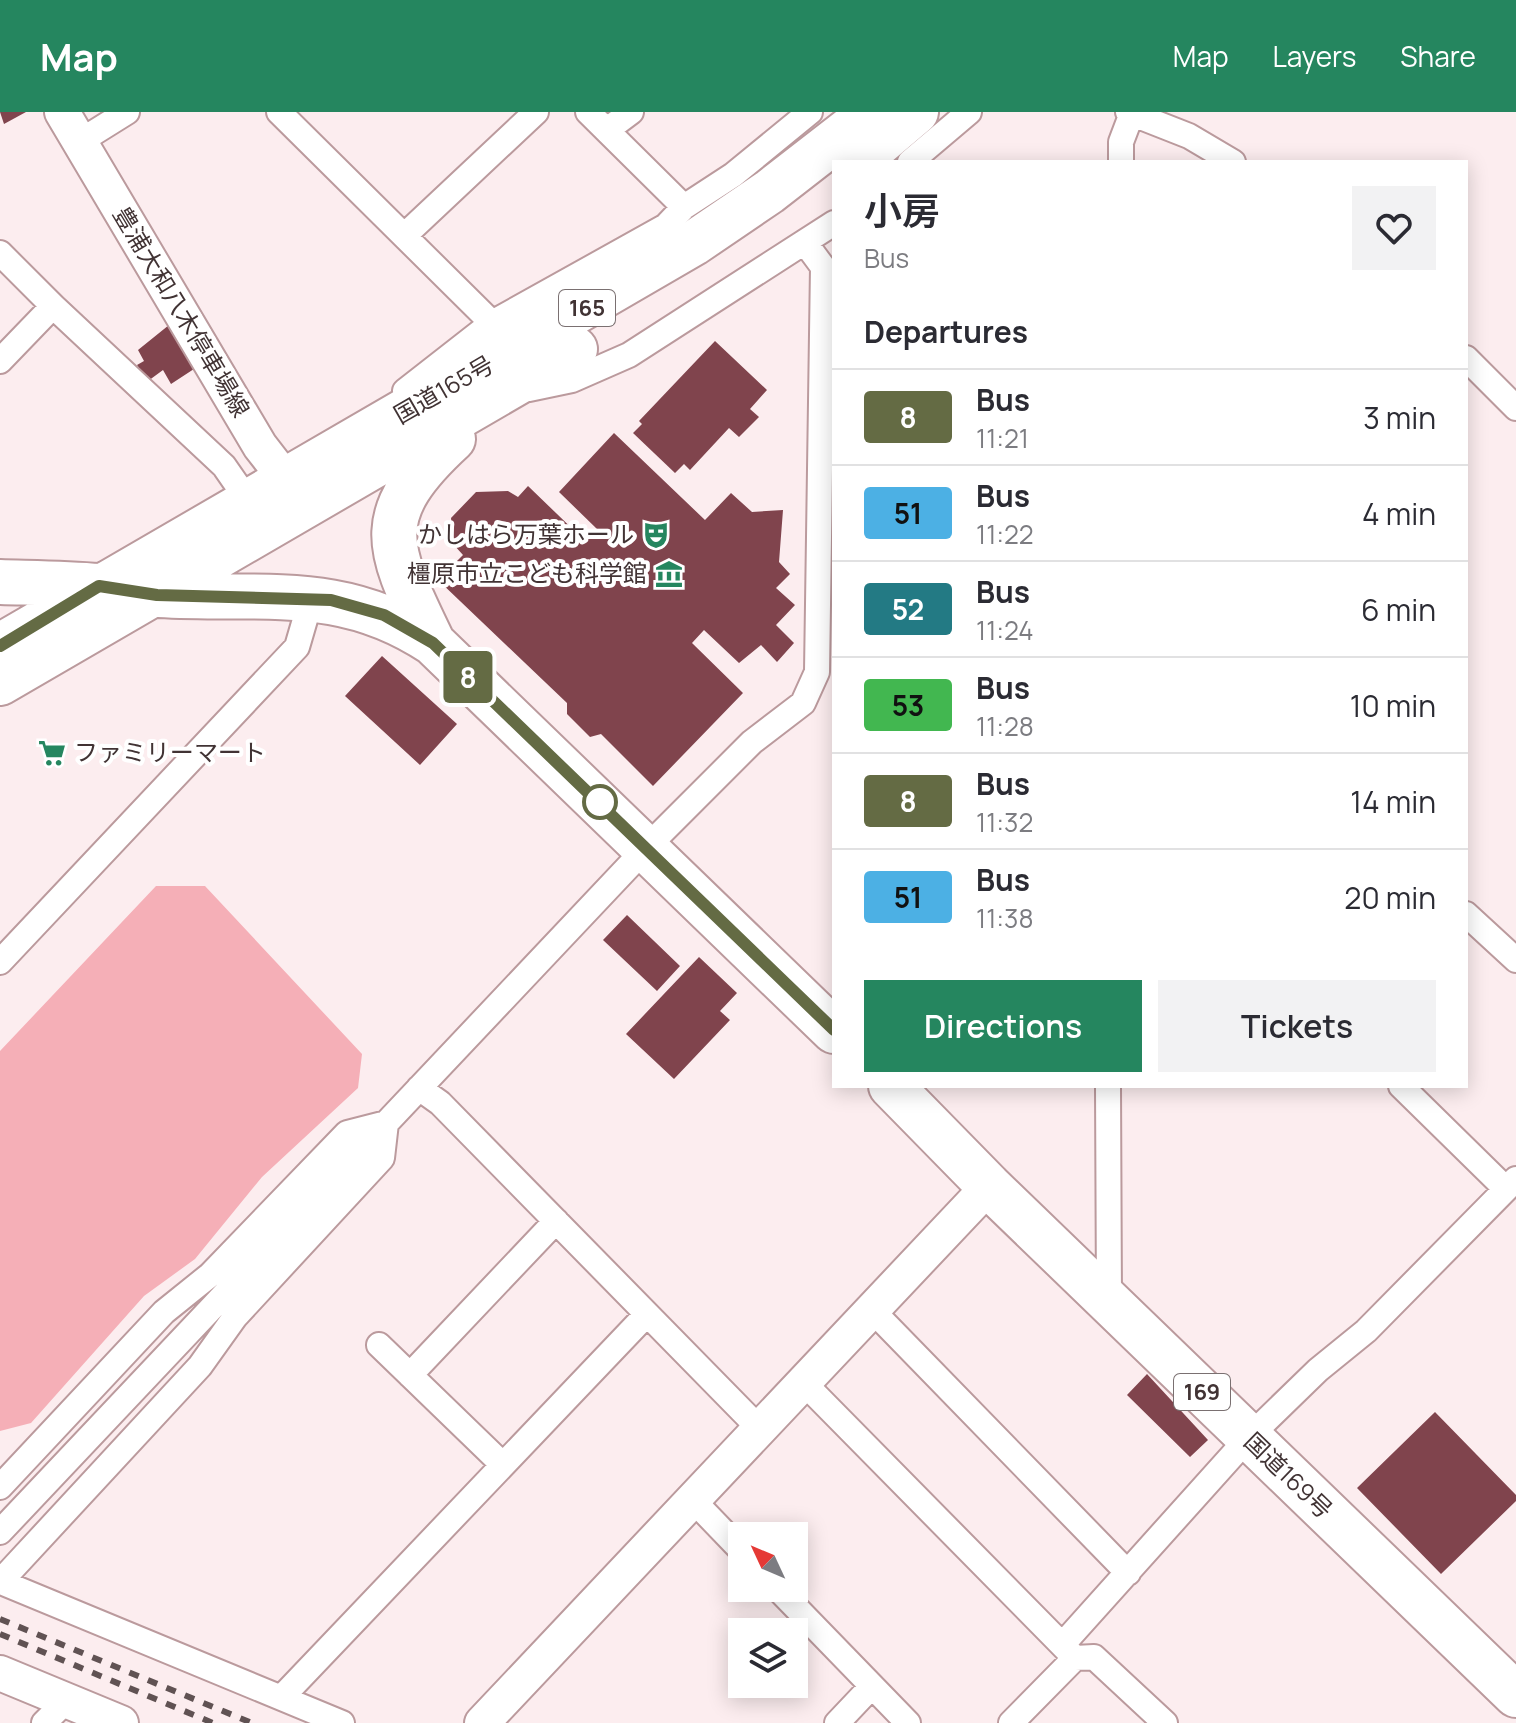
<!DOCTYPE html>
<html lang="en">
<head>
<meta charset="utf-8">
<style>
  body { margin:0; font-family:Manrope,"Noto Sans JP",sans-serif; background:#f2f2f3; color:#2b2b33; height:100vh; display:flex; flex-direction:column; font-size:30px; white-space:nowrap }
  * { box-sizing:border-box; margin:0 }
  p { font-size:26px; color:#7c7c81 }
  .icon { flex:none; width:44px; height:44px; fill:none; stroke:currentColor; stroke-width:2; stroke-linecap:round; stroke-linejoin:round }
  .map { position:relative; flex:1; overflow:hidden }
  .drawer { position:absolute; left:832px; top:48px; width:636px; height:928px; display:flex; flex-direction:column; background:#fff; border-radius:0px; box-shadow:0 4px 20px #0003 }
  .drawer>* { flex:none }
  .badge { padding:0 16px; border-radius:6px; font-size:28px; line-height:52px }
  .needle { width:52px; rotate:314deg }
  .tools { position:absolute; left:728px; top:1410px; display:grid; gap:16px }
  .tools a { display:grid; place-items:center; width:80px; height:80px; border-radius:0px; background:#fff; box-shadow:0 4px 20px #0003; font-size:40px }
  .map>.badge { position:absolute; translate:-50% -50%; box-shadow:0 0 0 4px #fff }
  h2 { padding:0 32px; font-size:30px; line-height:72px }
  .round { display:grid; place-items:center; flex:none; width:84px; height:84px; border-radius:0px; background:#f2f2f3 }
  .headline { display:flex; align-items:center; justify-content:space-between; height:136px; padding:0 32px }
  h1 { font-size:38px; font-weight:600; line-height:60px }
  .button { display:flex; gap:16px; margin-top:auto; padding:16px 32px }
  .button a { flex:1; height:92px; border-radius:0px; background:#25865f; color:#fff; font-size:32px; font-weight:600; line-height:92px; text-align:center }
  .button a+a { background:#f2f2f3; color:#2b2b33 }
  ul { padding:0; list-style:none }
  li { display:flex; align-items:center; gap:24px; height:96px; padding:0 32px; border-top:2px solid #e1e1e2 }
  li div { flex:1 }
  li b { display:block; font-size:30px }
  li em { font-style:normal }
  li .badge { min-width:88px; font-weight:700; text-align:center }
  header { display:flex; align-items:center; gap:48px; box-sizing:border-box; height:112px; padding:0 40px; background:#25865f; color:#fff }
  header strong { font-size:38px }
  nav { display:flex; gap:44px; margin-inline-start:auto; font-size:28px }
  .map>svg:first-child { display:block }
  .water { fill:#f5afb7 }
  .building { fill:#80444d }
  .lines { fill:none; stroke-linecap:round; stroke-linejoin:round }
  .street-casing { stroke:#bb9a9d; stroke-width:28 }
  .secondary-casing { stroke:#bb9a9d; stroke-width:38 }
  .highway-casing { stroke:#bb9a9d; stroke-width:48 }
  .street { stroke:#fff; stroke-width:24 }
  .secondary { stroke:#fff; stroke-width:34 }
  .highway { stroke:#fff; stroke-width:44 }
  .rail { stroke:#605253; stroke-width:6; stroke-dasharray:10 10; stroke-linecap:butt }
  .line-casing { stroke:#fff; stroke-width:18 }
  .line { stroke:#646b44; stroke-width:12 }
  .stop-dot { fill:#fff; stroke:#646b44; stroke-width:4 }
  .labels { text-anchor:middle; stroke-width:8; stroke-linejoin:round; paint-order:stroke }
  .shield { fill:#fff; stroke:#7a7071; stroke-width:2 }
  .shield-label { font-size:22px; font-weight:bold; fill:#413334 }
  .street-label { font-size:24px; fill:#413334; stroke:#fff }
  .poi-label { font-size:24px; fill:#413334; stroke:#fff; text-anchor:end }
</style>
</head>
<body>
<header>
<strong>Map</strong>
<nav><a>Map</a><a>Layers</a><a>Share</a></nav>
</header>
<div class="map">
<svg width="1516" height="1611" viewBox="0 0 1516 1611">
  <rect width="100%" height="100%" fill="#fcedef"/>
  <!-- water -->
  <path class="water" d="M156,774H205L362,942L358,976L262,1065L195,1147L144,1184L31,1311L0,1319V939Z"/>
  <!-- building -->
  <path class="building" d="M0,0H26L4,12Z
    M169,213L197,255L171,272L163,258L148,269L137,253L144,249L138,238Z
    M715,229L767,278L750,297L759,305L739,325L729,316L690,358L684,352L675,361L633,321L642,312L639,309Z
    M614,321L705,408L731,381L752,400L783,398L779,450L790,462L776,476L795,493L776,513L794,531L777,550L761,533L739,551L704,518L692,531L743,581L653,674L601,622L590,625L567,602V591L438,468L463,443L454,433L451,406L476,380L508,379L518,385L528,374L585,429L597,417L559,380Z
    M382,544L457,612L420,653L345,584Z
    M627,803L680,854L657,879L603,828Z
    M699,845L737,881L720,899L730,908L674,967L626,922Z
    M1147,1262L1208,1328L1190,1345L1127,1283Z
    M1435,1300L1516,1383V1389L1441,1462L1357,1376Z"/>
  <g class="lines">
    <!-- street casing -->
    <g class="street-casing">
      <path id="street" d="M279,0L492,211
        M588,0L684,95
        M1128,0L1189,24L1233,50
        M607,18L631,0
        M79,30L127,0
        M910,50L969,0
        M1121,50V30L1132,1
        M405,123L536,0
        M0,141L53,194
        M1466,246L1516,296
        M0,249L53,194L224,354L249,390
        M529,277L572,268L629,243L834,111
        M405,279L492,211L666,114L684,95L733,63L810,0
        M1466,802L1516,848
        M0,850L297,535L311,487
        M1108,974L1109,1188
        M1401,974L1506,1077
        M419,976L440,991L758,1315
        M871,1197L1128,1461
        M379,1233L502,1352
        M410,1263L556,1109
        M802,1269L1075,1546
        M0,1375L164,1200L210,1163L347,1021L386,1011L382,1046L235,1205L200,1254L0,1470
        M691,1386L742,1439
        M0,1420L647,735L752,630L803,591L817,560L823,155L806,132
        M1,1470L342,1611
        M777,1476L908,1611
        M1063,1532L1248,1326L1318,1258L1366,1219L1516,1067
        M282,1585L647,1202
        M44,1611L66,1589
        M837,1611L872,1574
        M1011,1611L1075,1546L1094,1545L1165,1611"/>
    </g>
    <!-- secondary casing -->
    <g class="secondary-casing">
      <path id="secondary" d="M62,0L260,334L301,387
        M0,1561L121,1611
        M482,1611L989,1074"/>
    </g>
    <!-- highway casing -->
    <g class="highway-casing">
      <path id="highway" d="M857,50L916,0
        M0,470C33,471 66,471 99,474C119,476 139,482 159,483C263,489 341,470 433,531L834,919
        M433,531C388,437 368,405 453,327
        M0,534L694,131L769,80L872,0
        M0,571L575,237
        M891,974L989,1074L1516,1583"/>
    </g>
    <!-- street -->
    <use href="#street" class="street"/>
    <!-- secondary -->
    <use href="#secondary" class="secondary"/>
    <!-- highway -->
    <use href="#highway" class="highway"/>
    <!-- rail -->
    <path class="rail" d="M0,1507L252,1611
      M0,1522L213,1611"/>
  </g>
  <g class="lines">
    <!-- line casing -->
    <g class="line-casing">
      <path id="line" d="M0,534L99,474L157,483L331,488L384,503L433,531L834,918"/>
    </g>
    <!-- line -->
    <use href="#line" class="line"/>
  </g>
  <!-- icons -->
  <defs>
    <g id="theatre-bare" transform="scale(2.16)"><path d="M-5-5.5Q0-4 5-5.5V0Q5 5 0 6Q-5 5-5 0ZM-3.3-2.5H-1v1.5H-3.3ZM1-2.5H3.3v1.5H1ZM-2.8 1Q0 5.5 2.8 1Z" fill="#25865f" stroke="#fff" stroke-width="2.5" paint-order="stroke"/></g>
    <g id="museum-bare" transform="scale(2.16)"><path d="M0-6L6-3V-2H-6V-3ZM-5-1h2V3h-2ZM-1-1h2V3h-2ZM3-1h2V3H3ZM-6 4H6V6H-6Z" fill="#25865f" stroke="#fff" stroke-width="2.5" paint-order="stroke"/></g>
    <g id="supermarket-bare" transform="scale(2.16)"><path d="M-6-5.5h2.5l.6 2H6L4.5 2H-2.5L-4.4-4H-6ZM-1.5 3.2a1.3 1.3 0 1 0 .1 0ZM3 3.2a1.3 1.3 0 1 0 .1 0Z" fill="#25865f" stroke="#fff" stroke-width="2.5" paint-order="stroke"/></g>
  </defs>
  <g fill-rule="evenodd">
    <use href="#theatre-bare" x="656" y="423"/>
    <use href="#museum-bare" x="669" y="462"/>
    <use href="#supermarket-bare" x="52" y="641"/>
  </g>
  <!-- markers -->
  <circle class="stop-dot" cx="600" cy="690" r="16"/>
  <g class="labels">
    <!-- shield labels -->
    <g class="shield">
      <rect x="559" y="178" width="56" height="36" rx="6"/>
      <rect x="1174" y="1262" width="56" height="36" rx="6"/>
    </g>
    <g class="shield-label">
      <text x="587" y="204">165</text>
      <text x="1202" y="1288">169</text>
    </g>
    <!-- street labels -->
    <g class="street-label">
      <text transform="translate(181 200) rotate(59)" y="8">豊浦大和八木停車場線</text>
      <text transform="translate(444 278) rotate(-30)" y="8">国道165号</text>
      <text transform="translate(1288 1364) rotate(44)" y="8">国道169号</text>
    </g>
    <!-- poi labels -->
    <g class="poi-label">
      <text x="634" y="431">かしはら万葉ホール</text>
      <text x="647" y="470">橿原市立こども科学館</text>
      <text x="74" y="649" text-anchor="start">ファミリーマート</text>
    </g>
  </g>
</svg>
<div class="tools">
<a><svg class="needle" viewBox="-14 -14 28 28"><path d="M0-13l5 13h-10z" fill="#e53935"/><path d="M0 13l5-13h-10z" fill="#7c7c81"/></svg></a>
<a><svg class="icon" aria-label="layers" viewBox="0 0 24 24"><path d="M12 4l9 5-9 5-9-5zM3 14l9 5 9-5"/></svg></a>
</div>
<b class="badge" style="left:468px;top:565px;background:#646b44;color:#fff">8</b>
<section class="drawer">
<div class="headline"><div><h1>小房</h1><p>Bus</p></div><a class="round"><svg class="icon" aria-label="heart" viewBox="0 0 24 24"><path d="M12 20l-8-8c-3-5 5-10 8-4 3-6 11-1 8 4z"/></svg></a></div>
<h2>Departures</h2>
<ul>
<li><span class="badge" style="background:#646b44;color:#fff">8</span><div><b>Bus</b><p>11:21</p></div><em>3 min</em></li>
<li><span class="badge" style="background:#4cb0e4;color:#111">51</span><div><b>Bus</b><p>11:22</p></div><em>4 min</em></li>
<li><span class="badge" style="background:#237a84;color:#fff">52</span><div><b>Bus</b><p>11:24</p></div><em>6 min</em></li>
<li><span class="badge" style="background:#42b750;color:#111">53</span><div><b>Bus</b><p>11:28</p></div><em>10 min</em></li>
<li><span class="badge" style="background:#646b44;color:#fff">8</span><div><b>Bus</b><p>11:32</p></div><em>14 min</em></li>
<li><span class="badge" style="background:#4cb0e4;color:#111">51</span><div><b>Bus</b><p>11:38</p></div><em>20 min</em></li>
</ul>
<div class="button"><a>Directions</a><a>Tickets</a></div>
</section>
</div>
</body>
</html>
